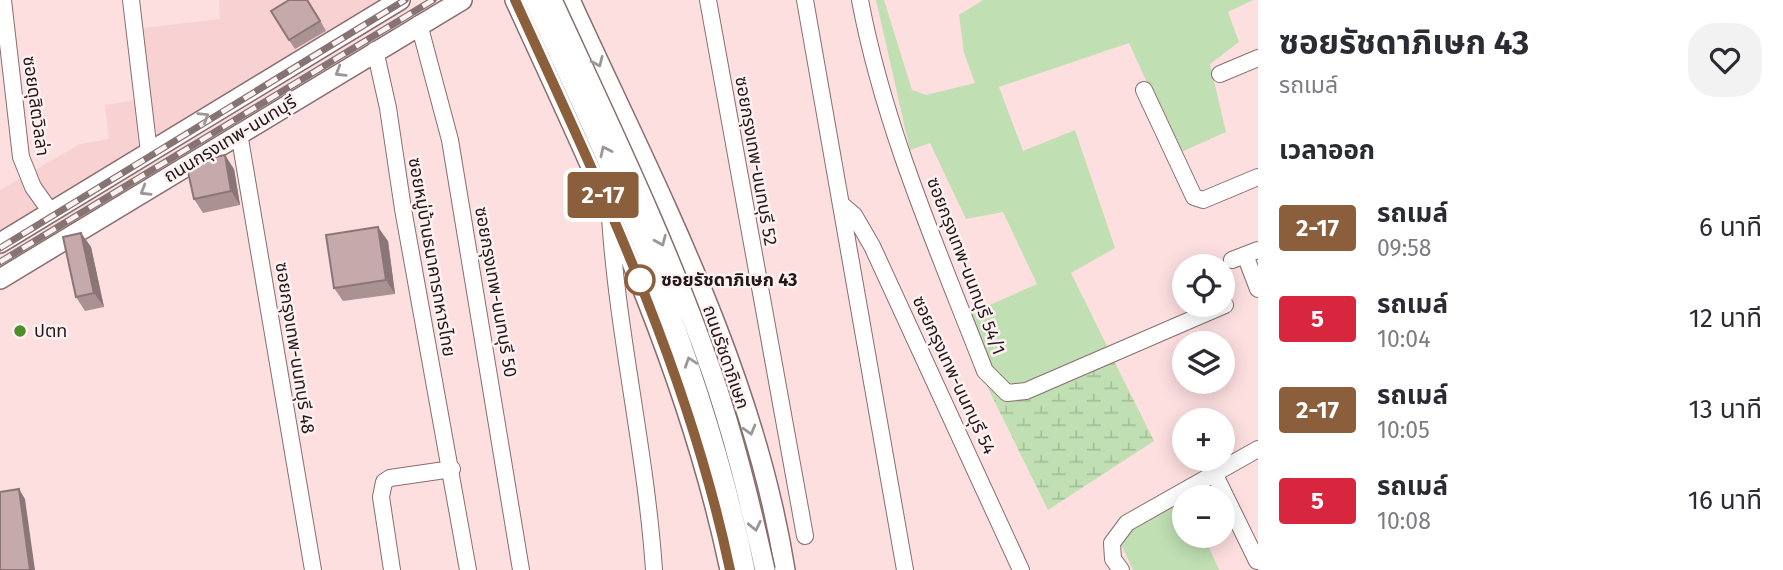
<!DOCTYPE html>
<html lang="th">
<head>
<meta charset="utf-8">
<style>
  body { margin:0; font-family:"Fira Sans","Noto Sans Thai",sans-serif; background:#f2f2f3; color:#2b2b33; height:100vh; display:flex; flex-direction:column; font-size:26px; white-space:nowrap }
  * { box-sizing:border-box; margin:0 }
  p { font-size:23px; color:#7c7c81 }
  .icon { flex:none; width:38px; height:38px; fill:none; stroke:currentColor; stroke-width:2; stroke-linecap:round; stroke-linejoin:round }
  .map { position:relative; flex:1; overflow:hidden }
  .side { display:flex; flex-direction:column; background:#fff; width:525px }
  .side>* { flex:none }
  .badge { padding:0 14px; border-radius:5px; font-size:24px; line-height:46px }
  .tools { position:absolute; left:1172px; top:254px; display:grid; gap:14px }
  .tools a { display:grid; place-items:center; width:63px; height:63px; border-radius:50%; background:#fff; box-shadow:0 4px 18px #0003; font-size:35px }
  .map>.badge { position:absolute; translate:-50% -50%; box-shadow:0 0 0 4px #fff }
  h2 { padding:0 21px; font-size:26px; line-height:63px }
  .round { display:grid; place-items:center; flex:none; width:74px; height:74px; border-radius:28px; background:#f2f2f3 }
  .head { display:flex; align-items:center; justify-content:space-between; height:119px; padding:0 21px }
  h1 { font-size:33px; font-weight:700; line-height:52px }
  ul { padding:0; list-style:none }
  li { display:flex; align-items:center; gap:21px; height:91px; padding:0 21px }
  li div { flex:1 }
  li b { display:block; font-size:26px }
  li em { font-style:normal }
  li .badge { min-width:77px; font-weight:700; text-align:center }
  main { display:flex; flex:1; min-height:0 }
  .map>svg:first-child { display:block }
  .built { fill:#f8d1d3 }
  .green { fill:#c0dfb3 }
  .wetland { fill:url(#wetland-marsh) }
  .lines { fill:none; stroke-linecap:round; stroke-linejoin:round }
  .minor-casing { stroke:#886d6f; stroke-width:18 }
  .major-casing { stroke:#886d6f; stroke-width:22 }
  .minor { stroke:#fff; stroke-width:16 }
  .major { stroke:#fff; stroke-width:19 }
  .rail-casing { stroke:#867374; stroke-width:7 }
  .rail { stroke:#fdf1f2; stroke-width:4.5; stroke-dasharray:13; stroke-linecap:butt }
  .major-bridge-casing { stroke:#886d6f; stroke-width:22; stroke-linecap:butt }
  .major-bridge { stroke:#fff; stroke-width:19 }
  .wall { fill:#aa9192 }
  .shaded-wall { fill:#8b7677 }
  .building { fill:#c6a9aa; stroke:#8b7677; stroke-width:2 }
  .oneway { stroke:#9b9797 }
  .line-casing { stroke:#fff; stroke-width:16 }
  .line { stroke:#8b5e3c; stroke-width:10 }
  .stop-dot { fill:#fff; stroke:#8b5e3c; stroke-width:3.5 }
  .poi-dot { fill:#4f8d2d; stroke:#fdf1f2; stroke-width:2.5 }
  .labels { text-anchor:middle; stroke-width:5; stroke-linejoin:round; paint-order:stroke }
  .street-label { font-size:18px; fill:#211718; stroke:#fdf1f2 }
  .stop-label { font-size:18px; font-weight:bold; fill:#211718; stroke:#fdf1f2; text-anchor:start }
  .poi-label { font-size:18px; fill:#211718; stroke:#fdf1f2; text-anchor:start }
</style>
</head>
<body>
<main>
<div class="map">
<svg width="1258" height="570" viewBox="0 0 1258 570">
  <defs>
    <pattern id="wetland-marsh" width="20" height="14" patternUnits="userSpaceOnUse" patternTransform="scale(1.75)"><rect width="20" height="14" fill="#c0dfb3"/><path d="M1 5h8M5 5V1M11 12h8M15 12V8" fill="none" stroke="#a5bf99"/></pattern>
  </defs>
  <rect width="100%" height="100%" fill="#fddfe0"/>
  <!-- built -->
  <path class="built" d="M219,0H387L0,233V190L80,144L109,139L105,105L137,100L143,28L220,19Z"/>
  <!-- green -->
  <path class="green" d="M876,0H884L912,90L926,95L975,83L964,53L959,15L983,0H1253L1228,12L1239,42L1210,64L1226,132L1179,153L1129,43L999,87L1023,151L1075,130L1115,248L1071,273L1108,348C1076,363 1035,393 999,381L967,315L1037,284L1003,212L966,219L930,143L910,150Z
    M1185,501V536H1204L1219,570H1133L1121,544L1135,526Z"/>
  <!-- wetland -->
  <path class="wetland" d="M1113,359L1154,441L1048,510L984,380L1003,398Z"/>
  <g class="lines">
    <!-- minor casing -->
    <g class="minor-casing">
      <path id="minor" d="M3,0L21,157L33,187L50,211
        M131,0L149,152
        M708,0L805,536
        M805,0L905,570
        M860,0C884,128 938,250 985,371L1007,393L1026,391L1225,305
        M419,24L450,140L521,570
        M375,50L388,108L403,209L468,570
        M1220,74L1258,58
        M1144,90L1194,197L1203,200L1258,177
        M239,133L313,570
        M841,204L854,215L872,246L1021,570
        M610,218C618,337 646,452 654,570
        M1245,255L1258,289
        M1232,260L1258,250
        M1215,475L1257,561
        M392,570L381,497L384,482L390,478L452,469
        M1121,570L1113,559L1112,543L1127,523L1258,449"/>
    </g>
    <!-- major casing -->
    <g class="major-casing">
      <path id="major" d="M515,0C600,185 688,369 730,570
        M570,0C654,184 753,368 785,570
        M0,243L400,0
        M0,279L462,0"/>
    </g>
    <!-- minor -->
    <use href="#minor" class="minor"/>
    <!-- major -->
    <use href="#major" class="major"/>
    <!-- rail casing -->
    <g class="rail-casing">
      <path id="rail" d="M0,248L405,0
        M0,262L433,0"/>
    </g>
    <!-- rail -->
    <use href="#rail" class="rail"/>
    <!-- major-bridge casing -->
    <g class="major-bridge-casing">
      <path id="major-bridge" d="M534,0C622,189 703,364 745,570
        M552,0C608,122 667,243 711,370C734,436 750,503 765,570"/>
    </g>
    <!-- major-bridge -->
    <use href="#major-bridge" class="major-bridge"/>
  </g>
  <!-- wall -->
  <path class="wall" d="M289,0H308L326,31L295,49L289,40Z
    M234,169L240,205L203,213L194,199Z
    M81,233L91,247L104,307L85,311L76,297Z
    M388,241L395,294L343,301L334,288Z"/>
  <!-- shaded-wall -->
  <path class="shaded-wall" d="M307,0H308L326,31L320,21Z
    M225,155L234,169L240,205L231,191Z
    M378,227L388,241L395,294L386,280Z
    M81,233L91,247L104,307L94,293Z
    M19,489L25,499L35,570H30Z"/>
  <!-- building -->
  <path class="building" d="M289,0H307L320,21L289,40L271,11Z
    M225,155L231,191L194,199L186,163Z
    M378,227L386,280L334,288L326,235Z
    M81,233L94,293L76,297L63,237Z
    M19,489L30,570H0V492Z"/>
  <!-- one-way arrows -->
  <defs><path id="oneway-chevron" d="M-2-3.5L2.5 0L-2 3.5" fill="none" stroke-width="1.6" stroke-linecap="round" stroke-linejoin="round" transform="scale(1.75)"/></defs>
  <g class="oneway">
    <use href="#oneway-chevron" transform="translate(598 62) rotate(66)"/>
    <use href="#oneway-chevron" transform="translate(340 72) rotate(149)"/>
    <use href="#oneway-chevron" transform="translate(204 117) rotate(-32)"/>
    <use href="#oneway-chevron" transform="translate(605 151) rotate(-115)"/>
    <use href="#oneway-chevron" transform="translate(145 191) rotate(149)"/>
    <use href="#oneway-chevron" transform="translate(661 241) rotate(67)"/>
    <use href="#oneway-chevron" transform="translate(690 362) rotate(-109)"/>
    <use href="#oneway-chevron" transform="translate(750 430) rotate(74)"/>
    <use href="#oneway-chevron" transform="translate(755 526) rotate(78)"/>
  </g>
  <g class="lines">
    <!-- line casing -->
    <g class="line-casing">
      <path id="line" d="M515,0C600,186 688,369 730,570"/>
    </g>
    <!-- line -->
    <use href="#line" class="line"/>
  </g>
  <!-- markers -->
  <circle class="stop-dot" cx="640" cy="280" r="14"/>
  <circle class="poi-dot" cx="20" cy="331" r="7"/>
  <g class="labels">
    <!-- street labels -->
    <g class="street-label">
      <text transform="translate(36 106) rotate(82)" y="6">ซอยดุสิตวิลล่า</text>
      <text transform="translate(230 139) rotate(-31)" y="6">ถนนกรุงเทพ-นนทบุรี</text>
      <text transform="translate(756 161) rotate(80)" y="6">ซอยกรุงเทพ-นนทบุรี 52</text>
      <text transform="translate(432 257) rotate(80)" y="6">ซอยหมู่บ้านธนาคารทหารไทย</text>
      <text transform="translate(966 266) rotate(69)" y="6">ซอยกรุงเทพ-นนทบุรี 54/1</text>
      <text transform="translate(496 292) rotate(80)" y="6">ซอยกรุงเทพ-นนทบุรี 50</text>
      <text transform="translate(295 348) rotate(81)" y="6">ซอยกรุงเทพ-นนทบุรี 48</text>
      <text transform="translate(726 357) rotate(71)" y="6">ถนนรัชดาภิเษก</text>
      <text transform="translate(954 375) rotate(65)" y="6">ซอยกรุงเทพ-นนทบุรี 54</text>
    </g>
    <!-- stop labels -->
    <g class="stop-label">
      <text x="661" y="286">ซอยรัชดาภิเษก 43</text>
    </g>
    <!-- poi labels -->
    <g class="poi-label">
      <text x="34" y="337">ปตท</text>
    </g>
  </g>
</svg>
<div class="tools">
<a><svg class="icon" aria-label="locate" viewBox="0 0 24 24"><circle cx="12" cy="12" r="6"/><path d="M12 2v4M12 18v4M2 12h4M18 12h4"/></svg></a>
<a><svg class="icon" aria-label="layers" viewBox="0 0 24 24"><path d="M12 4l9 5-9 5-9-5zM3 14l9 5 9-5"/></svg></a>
<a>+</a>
<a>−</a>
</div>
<b class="badge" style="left:603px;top:195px;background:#8b5e3c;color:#fff">2-17</b>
</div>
<section class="side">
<div class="head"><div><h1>ซอยรัชดาภิเษก 43</h1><p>รถเมล์</p></div><a class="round"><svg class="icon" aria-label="heart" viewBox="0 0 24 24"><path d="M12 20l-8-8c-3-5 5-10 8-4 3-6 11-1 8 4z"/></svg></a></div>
<h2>เวลาออก</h2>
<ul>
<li><span class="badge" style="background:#8b5e3c;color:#fff">2-17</span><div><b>รถเมล์</b><p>09:58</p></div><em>6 นาที</em></li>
<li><span class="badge" style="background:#d7263d;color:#fff">5</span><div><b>รถเมล์</b><p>10:04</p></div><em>12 นาที</em></li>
<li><span class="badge" style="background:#8b5e3c;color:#fff">2-17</span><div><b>รถเมล์</b><p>10:05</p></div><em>13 นาที</em></li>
<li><span class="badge" style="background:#d7263d;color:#fff">5</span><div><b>รถเมล์</b><p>10:08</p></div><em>16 นาที</em></li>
</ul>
</section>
</main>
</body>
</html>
